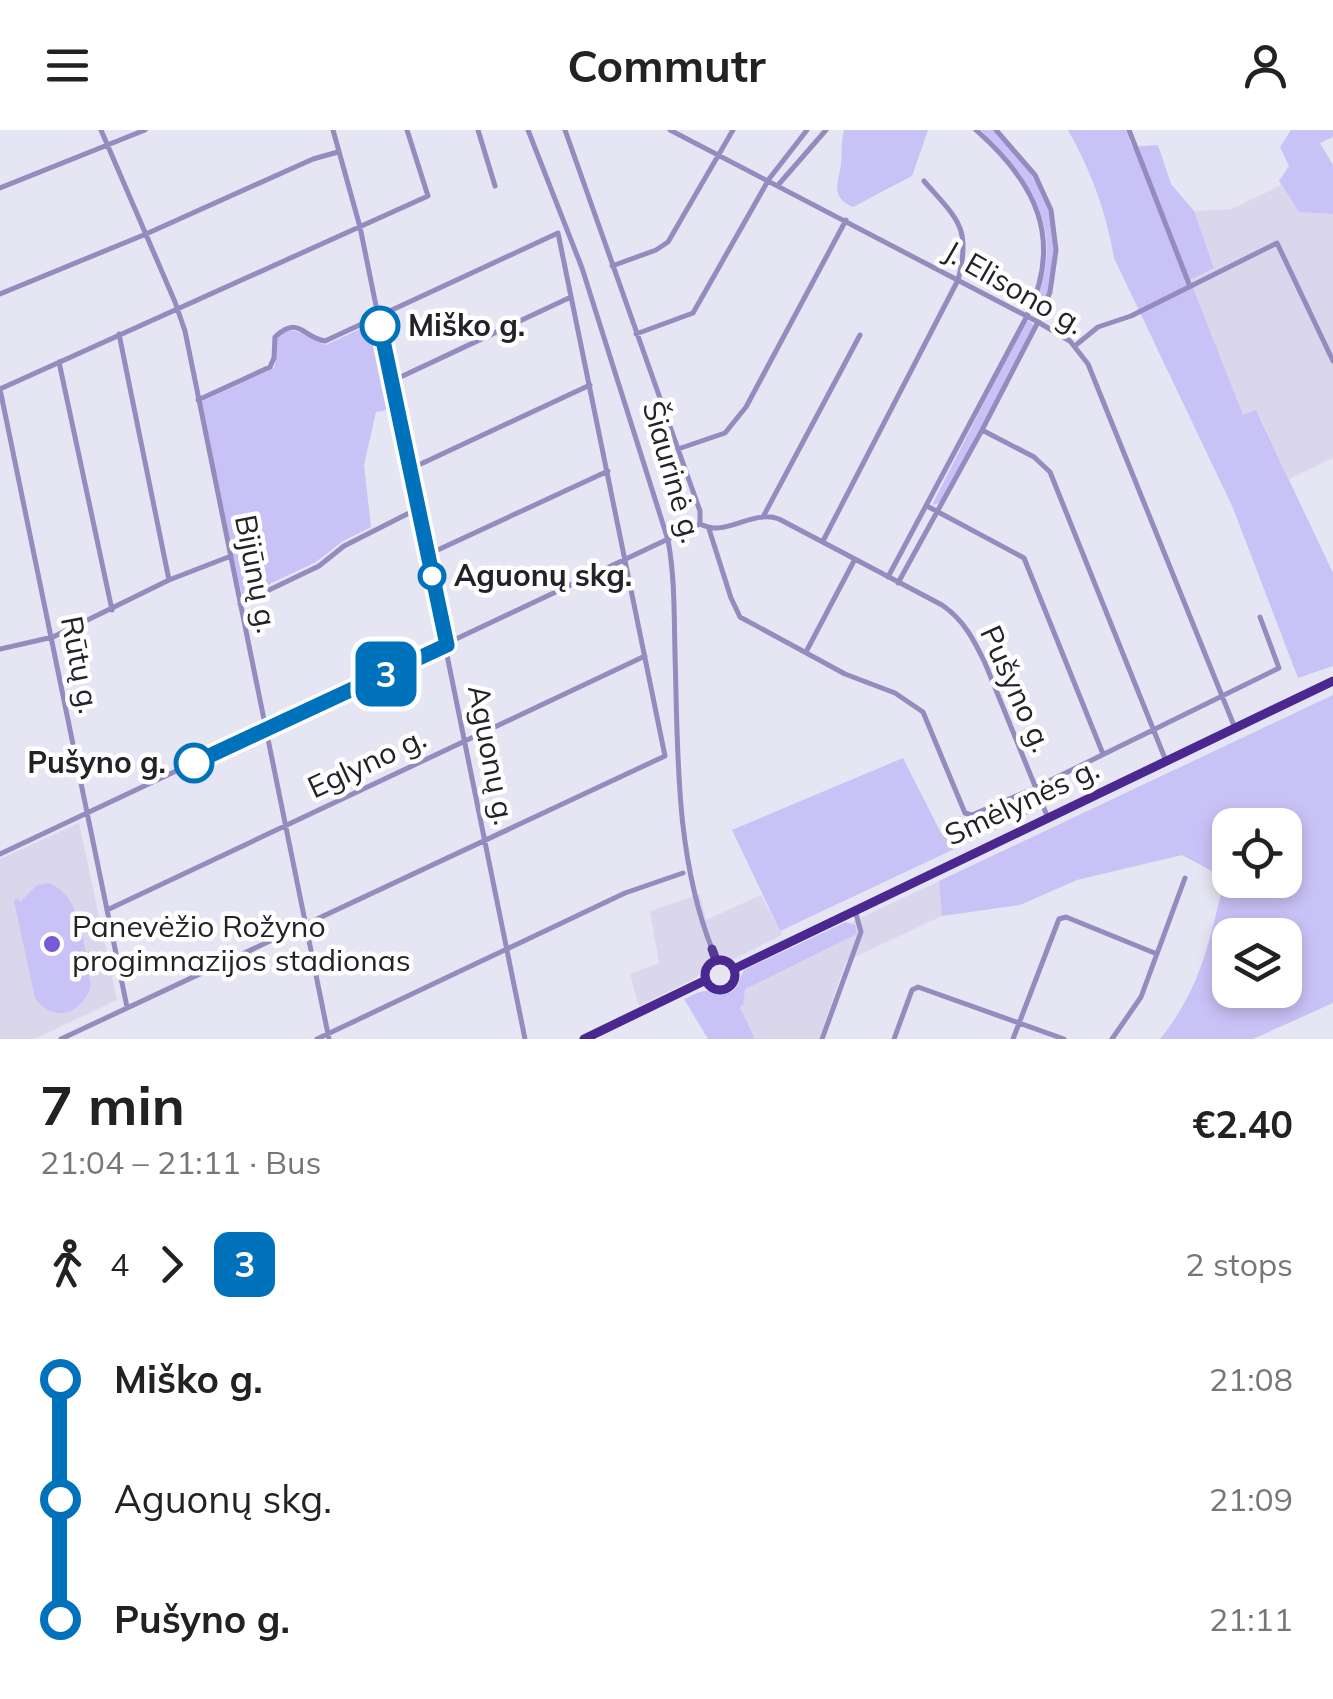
<!DOCTYPE html>
<html lang="en">
<head>
<meta charset="utf-8">
<style>
  body { margin:0; font-family:Mulish,sans-serif; background:#f2f2f2; color:#222; height:100vh; display:flex; flex-direction:column; font-size:38px; white-space:nowrap }
  * { box-sizing:border-box; margin:0 }
  p { font-size:32px; color:#767676 }
  .icon { flex:none; width:55px; height:55px; fill:none; stroke:currentColor; stroke-width:2; stroke-linecap:round; stroke-linejoin:round }
  .map { position:relative; height:909px; overflow:hidden }
  .panel { display:flex; flex-direction:column; background:#fff; flex:1 }
  .panel>* { flex:none }
  .badge { padding:0 20px; border-radius:15px; font-size:35px; line-height:65px }
  .tools { position:absolute; left:1212px; top:678px; display:grid; gap:20px }
  .tools a { display:grid; place-items:center; width:90px; height:90px; border-radius:20px; background:#fff; box-shadow:0 5px 15px #0003; font-size:50px }
  .map>.badge { position:absolute; translate:-50% -50%; box-shadow:0 0 0 5px #fff }
  .legs { display:flex; align-items:center; gap:15px; height:110px; padding:0 40px; font-size:32px }
  .legs p { margin-inline-start:auto }
  .headline { display:flex; align-items:center; justify-content:space-between; height:170px; padding:0 40px }
  h1 { font-size:55px; font-weight:700; line-height:75px }
  ul { padding:0 40px; list-style:none }
  li { display:flex; align-items:center; gap:35px; height:120px; font-size:38px }
  li i { display:grid; place-items:center; width:15px; height:100%; margin:0 12px; background:currentColor }
  li i::after { content:''; width:25px; height:25px; margin:-12px; border:8px solid; border-radius:50%; background:#fff }
  li p { margin-inline-start:auto }
  li:first-child i { background:linear-gradient(#0000 50%,currentColor 0) }
  li:last-child i { background:linear-gradient(currentColor 50%,#0000 0) }
  header { display:flex; justify-content:space-between; align-items:center; height:130px; padding:0 40px; background:#fff; font-size:45px; font-weight:700 }
  .map>svg:first-child { display:block }
  .built { fill:#dad7ec }
  .green { fill:#c9c2f6; fill-rule:evenodd }
  .lines { fill:none; stroke-linecap:round; stroke-linejoin:round }
  .minor { stroke:#948bbf; stroke-width:5 }
  .primary { stroke:#543b97; stroke-width:9 }
  .trunk { stroke:#4a288f; stroke-width:9 }
  .line-1-casing { stroke:#fff; stroke-width:22 }
  .line-1 { stroke:#0072bc; stroke-width:15 }
  .stop-1-dot { fill:#fff; stroke:#0072bc; stroke-width:5 }
  .poi-dot { fill:#7a5ad4; stroke:#fff; stroke-width:4 }
  .labels { text-anchor:middle; stroke-width:9; stroke-linejoin:round; paint-order:stroke }
  .street-label { font-size:30px; fill:#222227; stroke:#fff }
  .stop-label { font-size:30px; font-weight:bold; fill:#222227; stroke:#fff; text-anchor:start }
  .poi-label { font-size:30px; fill:#222227; stroke:#fff; text-anchor:start }
</style>
</head>
<body>
<header><svg class="icon" aria-label="menu" viewBox="0 0 24 24"><path d="M4 6h16M4 12h16M4 18h16"/></svg>Commutr<svg class="icon" aria-label="person" viewBox="0 0 24 24"><circle cx="12" cy="8" r="4"/><path d="M4 21q1-7 8-7t8 7"/></svg></header>
<div class="map">
<svg width="1333" height="909" viewBox="0 0 1333 909">
  <rect width="100%" height="100%" fill="#e6e5f3"/>
  <!-- built -->
  <path class="built" d="M1281,55L1299,82L1333,84V328L1289,349L1257,281L1243,286L1190,150L1214,138L1194,81L1232,79Z
    M79,693L117,870L34,909H0V729Z
    M939,751L942,786L846,831L819,909H755L740,877L744,859L856,804L852,792Z
    M700,764L706,790L761,765L782,805L730,831L719,825L709,828L697,847L639,876L630,844L659,833L650,781Z"/>
  <!-- green -->
  <path class="green" d="M844,0H928L912,46L853,77C830,67 838,54 841,35C842,23 841,12 844,0Z
    M981,0H993C1011,20 1030,40 1043,63C1061,95 1058,158 1036,186L1031,181C1069,98 1033,60 981,0Z
    M1068,0H1126L1132,17L1158,15L1171,54L1194,81L1214,138L1190,150L1243,285L1256,280L1333,443V536L1330,537L1298,548L1233,378L1114,128C1106,81 1091,41 1068,0Z
    M1291,0H1333V7L1320,13L1333,35V84L1299,82L1279,51L1289,36L1280,17Z
    M377,191L393,279L376,282L364,335L371,397L343,411L316,432L242,467L201,272L274,238C277,229 274,221 276,213C283,185 313,211 326,215Z
    M1030,191L1034,196L940,373L932,375L1025,192Z
    M1333,565V873L1253,909H1160C1202,857 1209,811 1225,748L1182,725L1077,750L1020,775L942,786L939,751ZM1230,695H1285V750H1230ZM1230,805H1285V860H1230Z
    M903,628L941,703L1027,664L1037,680L780,801L732,700Z
    M49,753C84,767 84,822 91,855C83,884 54,894 35,868L14,771L18,768L20,772L37,755Z
    M846,792L855,795L857,804L745,859L743,875L740,877L755,909H708L684,869C691,866 700,860 708,861C734,865 733,866 744,840Z"/>
  <g class="lines">
    <!-- minor -->
    <path class="minor" d="M101,0L175,172L185,201L329,909
      M333,0L360,97L525,909
      M478,0L495,56
      M528,0L582,138L668,410C675,448 674,486 675,524C678,623 675,725 712,819
      M565,0L678,319L700,381V394
      M670,0L1038,192L1070,211L1088,234L1235,598
      M1129,0L1189,154
      M779,54L826,0
      M0,58L145,0
      M612,136L656,120L668,112L733,0
      M0,164L146,104L313,29L338,22
      M119,204L169,450
      M636,204L693,183L769,49L807,0
      M1076,215L1098,197L1131,186L1277,113L1333,231
      M59,232L112,480
      M392,251L571,167
      M0,259L127,877
      M0,259L428,66L407,0
      M982,300L1034,327L1050,342L1166,631
      M678,319L725,303L746,277L846,90
      M410,339L590,255
      M927,376L1024,428L1103,624
      M764,385L860,205
      M709,399L731,468L740,487L845,544L895,563L923,582L965,683L972,685L1035,658L1279,538L1260,487
      M823,411L958,150C972,97 957,89 924,51
      M429,424L608,341
      M888,447L1027,186C1064,109 1036,53 976,0
      M898,453L982,300L1038,192L1050,162L1056,120L1051,80L1035,45L996,0
      M240,474L319,436L344,416L417,379
      M0,519L53,507L169,450L231,426
      M806,522L855,429
      M0,724L700,394C727,408 751,379 779,389L942,475C964,490 974,510 985,533L1048,688
      M107,780L645,526
      M61,909L665,626L558,103L325,211C302,207 299,185 275,207L274,228L270,237L198,270
      M317,909L625,763L683,743
      M822,909L861,802L855,780
      M894,909L912,860L918,857L1064,909
      M1013,909L1059,789L1066,787L1157,824
      M1112,909L1141,867L1185,748"/>
    <!-- primary -->
    <path class="primary" d="M712,819L716,830"/>
    <!-- trunk -->
    <path class="trunk" d="M705 845a15 15 0 1 1 30 0a15 15 0 1 1-30 0Z
      M734,839L1333,551
      M584,909L706,850"/>
  </g>
  <g class="lines">
    <!-- line-1 casing -->
    <g class="line-1-casing">
      <path id="line-1" d="M194,633L447,515L380,196"/>
    </g>
    <!-- line-1 -->
    <use href="#line-1" class="line-1"/>
  </g>
  <!-- markers -->
  <g class="stop-1-dot">
    <circle cx="380" cy="196" r="18"/>
    <circle cx="432" cy="446" r="12"/>
    <circle cx="194" cy="633" r="18"/>
  </g>
  <circle class="poi-dot" cx="52" cy="814" r="10"/>
  <g class="labels">
    <!-- street labels -->
    <g class="street-label">
      <text transform="translate(1014 158) rotate(30)" y="10">J. Elisono g.</text>
      <text transform="translate(672 342) rotate(74)" y="10">Šiaurinė g.</text>
      <text transform="translate(256 444) rotate(79)" y="10">Bijūnų g.</text>
      <text transform="translate(80 535) rotate(79)" y="10">Rūtų g.</text>
      <text transform="translate(1016 559) rotate(66)" y="10">Pušyno g.</text>
      <text transform="translate(491 625) rotate(79)" y="10">Aguonų g.</text>
      <text transform="translate(367 633) rotate(-25)" y="10">Eglyno g.</text>
      <text transform="translate(1022 672) rotate(-25)" y="10">Smėlynės g.</text>
    </g>
    <!-- stop labels -->
    <g class="stop-label">
      <text x="408" y="206">Miško g.</text>
      <text x="454" y="456">Aguonų skg.</text>
      <text x="166" y="643" text-anchor="end">Pušyno g.</text>
    </g>
    <!-- poi labels -->
    <g class="poi-label">
      <text x="72" y="807">Panevėžio Rožyno<tspan x="72" dy="34">progimnazijos stadionas</tspan></text>
    </g>
  </g>
</svg>
<div class="tools">
<a><svg class="icon" aria-label="locate" viewBox="0 0 24 24"><circle cx="12" cy="12" r="6"/><path d="M12 2v4M12 18v4M2 12h4M18 12h4"/></svg></a>
<a><svg class="icon" aria-label="layers" viewBox="0 0 24 24"><path d="M12 4l9 5-9 5-9-5zM3 14l9 5 9-5"/></svg></a>
</div>
<b class="badge" style="left:386px;top:544px;background:#0072bc;color:#fff">3</b>
</div>
<section class="panel">
<div class="headline"><div><h1>7 min</h1><p>21:04 – 21:11 · Bus</p></div><b>€2.40</b></div>
<div class="legs"><svg class="icon" aria-label="walk" viewBox="0 0 24 24"><circle cx="13" cy="4" r="2"/><path d="M13 8l-2 6 4 7M11 14l-3 7M7 12l3-4h3l4 4"/></svg>4<svg class="icon" aria-label="forward" viewBox="0 0 24 24"><path d="M9 5l7 7-7 7"/></svg><b class="badge" style="background:#0072bc;color:#fff">3</b><p>2 stops</p></div>
<ul>
<li><i style="color:#0072bc"></i><b>Miško g.</b><p>21:08</p></li>
<li><i style="color:#0072bc"></i><span>Aguonų skg.</span><p>21:09</p></li>
<li><i style="color:#0072bc"></i><b>Pušyno g.</b><p>21:11</p></li>
</ul>
</section>
</body>
</html>
